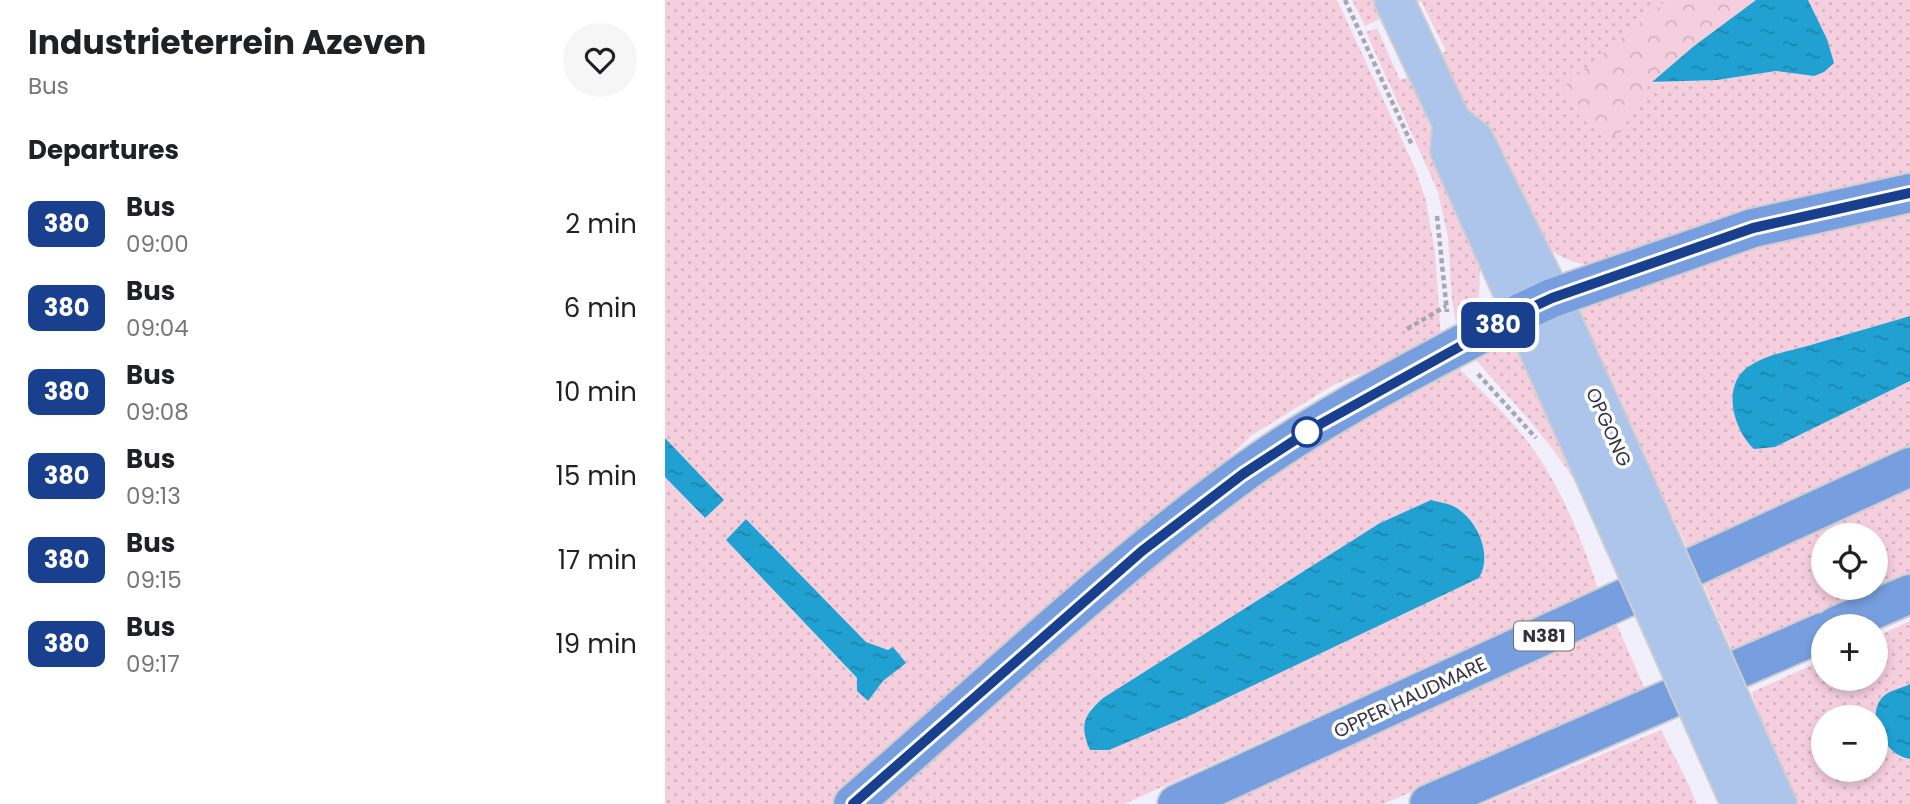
<!DOCTYPE html>
<html lang="en">
<head>
<meta charset="utf-8">
<style>
  body { margin:0; font-family:Poppins,sans-serif; background:#f6f6f6; color:#202124; height:100vh; display:flex; flex-direction:column; font-size:26px; white-space:nowrap }
  * { box-sizing:border-box; margin:0 }
  p { font-size:23px; color:#757577 }
  .icon { flex:none; width:38px; height:38px; fill:none; stroke:currentColor; stroke-width:2; stroke-linecap:round; stroke-linejoin:round }
  .map { position:relative; flex:1; overflow:hidden }
  .panel { display:flex; flex-direction:column; background:#fff; width:665px }
  .panel>* { flex:none }
  .badge { padding:0 14px; border-radius:10px; font-size:24px; line-height:46px }
  .buttons { position:absolute; left:1146px; top:523px; display:grid; gap:14px }
  .buttons a { display:grid; place-items:center; width:77px; height:77px; border-radius:50%; background:#fff; box-shadow:0 4px 10px #0003; font-size:35px }
  .map>.badge { position:absolute; translate:-50% -50%; box-shadow:0 0 0 4px #fff }
  h2 { padding:0 28px; font-size:26px; line-height:63px }
  .round { display:grid; place-items:center; flex:none; width:74px; height:74px; border-radius:37px; background:#f6f6f6 }
  .summary { display:flex; align-items:center; justify-content:space-between; height:119px; padding:0 28px }
  h1 { font-size:33px; font-weight:700; line-height:52px }
  ul { padding:0; list-style:none }
  li { display:flex; align-items:center; gap:21px; height:84px; padding:0 28px }
  li div { flex:1 }
  li b { display:block; font-size:26px }
  li em { font-style:normal }
  li .badge { min-width:77px; font-weight:700; text-align:center }
  main { display:flex; flex:1; min-height:0 }
  .map>svg:first-child { display:block }
  .grass { fill:url(#grass-dots); fill-rule:evenodd }
  .forest { fill:url(#forest-crowns) }
  .water { fill:url(#water-ripples) }
  .lines { fill:none; stroke-linecap:round; stroke-linejoin:round }
  .major-casing { stroke:#ceced1; stroke-width:42 }
  .highway-casing { stroke:#ceced1; stroke-width:42 }
  .path { stroke:#a8a6b2; stroke-width:4.5; stroke-dasharray:5 3.5; stroke-linecap:butt }
  .major { stroke:#adc5eb; stroke-width:38 }
  .highway { stroke:#779ede; stroke-width:38 }
  .major-bridge-casing { stroke:#ceced1; stroke-width:42; stroke-linecap:butt }
  .major-bridge { stroke:#adc5eb; stroke-width:38 }
  .line-casing { stroke:#fff; stroke-width:16 }
  .line { stroke:#19408f; stroke-width:10 }
  .stop-dot { fill:#fff; stroke:#19408f; stroke-width:3.5 }
  .labels { text-anchor:middle; stroke-width:7; stroke-linejoin:round; paint-order:stroke }
  .shield { fill:#fff; stroke:#717078; stroke-width:2 }
  .shield-label { font-size:18px; font-weight:bold; fill:#34323e }
  .street-label { font-size:19px; fill:#34323e; stroke:#fff }
</style>
</head>
<body>
<main>
<section class="panel">
<div class="summary"><div><h1>Industrieterrein Azeven</h1><p>Bus</p></div><a class="round"><svg class="icon" aria-label="heart" viewBox="0 0 24 24"><path d="M12 20l-8-8c-3-5 5-10 8-4 3-6 11-1 8 4z"/></svg></a></div>
<h2>Departures</h2>
<ul>
<li><span class="badge" style="background:#19408f;color:#fff">380</span><div><b>Bus</b><p>09:00</p></div><em>2 min</em></li>
<li><span class="badge" style="background:#19408f;color:#fff">380</span><div><b>Bus</b><p>09:04</p></div><em>6 min</em></li>
<li><span class="badge" style="background:#19408f;color:#fff">380</span><div><b>Bus</b><p>09:08</p></div><em>10 min</em></li>
<li><span class="badge" style="background:#19408f;color:#fff">380</span><div><b>Bus</b><p>09:13</p></div><em>15 min</em></li>
<li><span class="badge" style="background:#19408f;color:#fff">380</span><div><b>Bus</b><p>09:15</p></div><em>17 min</em></li>
<li><span class="badge" style="background:#19408f;color:#fff">380</span><div><b>Bus</b><p>09:17</p></div><em>19 min</em></li>
</ul>
</section>
<div class="map">
<svg width="1245" height="804" viewBox="0 0 1245 804">
  <defs>
    <pattern id="grass-dots" width="8" height="8" patternUnits="userSpaceOnUse" patternTransform="scale(1.75)"><rect width="8" height="8" fill="#f6cfdf"/><path d="M2 2h.1M6 6h.1" fill="none" stroke="#d4b2c0" stroke-width="1.8" stroke-linecap="round"/></pattern>
    <pattern id="forest-crowns" width="20" height="18" patternUnits="userSpaceOnUse" patternTransform="scale(1.75)"><rect width="20" height="18" fill="#f6cfdf"/><path d="M2 6a3 3 0 1 1 6 0M12 15a3 3 0 1 1 6 0" fill="none" stroke="#d4b2c0"/></pattern>
    <pattern id="water-ripples" width="26" height="14" patternUnits="userSpaceOnUse" patternTransform="scale(1.75)"><rect width="26" height="14" fill="#20a1d1"/><path d="M2 4q2-2 4 0t4 0M15 11q2-2 4 0t4 0" fill="none" stroke="#1d84ab"/></pattern>
  </defs>
  <rect width="100%" height="100%" fill="#f1effc"/>
  <!-- grass -->
  <path class="grass" d="M0,0H672L750,168L761,201L770,252L776,336L754,350L670,384L587,435L522,498L171,804H0V477L39,518L59,500L0,438ZM81,519L201,642L223,650L241,662L218,681L203,701L192,691V679L61,540Z
    M687,0H708L717,18L700,26Z
    M747,0H1002L899,87L1052,80L1111,71L1149,76L1162,39L1143,0H1245V183L926,265C893,261 883,249 861,226L775,55L781,51L756,1L749,4Z
    M712,28L735,80L743,77L816,241L814,299L806,316L795,326L794,322H791L787,301L783,237L773,192L701,32Z
    M1245,206V316L1113,354L1085,365L1110,447L1245,381V445L1022,547L913,317L919,304L1089,241Z
    M843,342H854L924,504C893,449 851,405 809,358Z
    M788,362C816,391 848,420 871,453C899,494 918,542 933,589L459,804H203L589,480ZM766,500C773,502 781,503 788,506C813,518 828,555 814,578L524,716L424,710L438,698L715,523Z
    M1245,486V573L1068,652L1038,583ZM1158,536H1211V588H1158Z
    M1245,621V684L1219,696L1235,758L1245,759V804H1133L1096,720L1087,692L1158,660V679H1211V637ZM1158,718H1211V770H1158Z
    M952,625L981,692L718,804H556Z
    M996,730L1019,775L1032,804H817Z"/>
  <!-- forest -->
  <path class="forest" d="M1002,0H1091L1029,46L984,85L954,135H936L915,117L898,87Z"/>
  <!-- water -->
  <path class="water" d="M1091,0H1143L1162,39L1169,63L1159,72L1149,76L1111,71L1052,80L987,82L1029,46Z
    M1245,316V381L1110,447L1089,449C1068,429 1055,383 1086,365C1102,355 1124,351 1142,346C1176,336 1211,326 1245,316Z
    M0,438L59,500L40,518L0,477Z
    M766,500C773,502 782,503 788,506C813,519 828,555 814,578L524,716L444,750H425C414,725 419,715 438,698L715,523Z
    M81,519L201,642L223,650L228,647L241,663L218,681L203,701L192,691V678L61,540Z
    M1245,684V759C1221,757 1197,714 1220,695C1226,690 1237,688 1245,684Z"/>
  <g class="lines">
    <!-- major casing -->
    <g class="major-casing">
      <path id="major" d="M729,0L787,123L809,140L887,298L982,511
        M787,125L785,151L952,525
        M1084,742L1112,804
        M1054,755L1076,804"/>
    </g>
    <!-- highway casing -->
    <g class="highway-casing">
      <path id="highway" d="M1171,626L1245,594
        M188,804C316,693 440,574 577,474C664,411 763,363 857,312L887,298L1088,228L1245,193
        M512,804L1245,467
        M764,804L1158,632"/>
    </g>
    <!-- path -->
    <path class="path" d="M680,0L747,145
      M772,216L782,312
      M742,329L781,306
      M813,374L871,438"/>
    <!-- major -->
    <use href="#major" class="major"/>
    <!-- highway -->
    <use href="#highway" class="highway"/>
    <!-- major-bridge casing -->
    <g class="major-bridge-casing">
      <path id="major-bridge" d="M982,511L1084,742
        M952,525L1054,755"/>
    </g>
    <!-- major-bridge -->
    <use href="#major-bridge" class="major-bridge"/>
  </g>
  <g class="lines">
    <!-- line casing -->
    <g class="line-casing">
      <path id="line" d="M188,804L477,551L578,474L650,427L857,312L887,298L1088,228L1245,193"/>
    </g>
    <!-- line -->
    <use href="#line" class="line"/>
  </g>
  <!-- markers -->
  <circle class="stop-dot" cx="642" cy="432" r="14"/>
  <g class="labels">
    <!-- shield labels -->
    <rect class="shield" x="849" y="621.5" width="60" height="29" rx="5"/>
    <g class="shield-label">
      <text x="879" y="642">N381</text>
    </g>
    <!-- street labels -->
    <g class="street-label">
      <text transform="translate(944 427) rotate(66)" y="7">OPGONG</text>
      <text transform="translate(745 697) rotate(-25)" y="7">OPPER HAUDMARE</text>
    </g>
  </g>
</svg>
<div class="buttons">
<a><svg class="icon" aria-label="locate" viewBox="0 0 24 24"><circle cx="12" cy="12" r="6"/><path d="M12 2v4M12 18v4M2 12h4M18 12h4"/></svg></a>
<a>+</a>
<a>−</a>
</div>
<b class="badge" style="left:833px;top:325px;background:#19408f;color:#fff">380</b>
</div>
</main>
</body>
</html>
